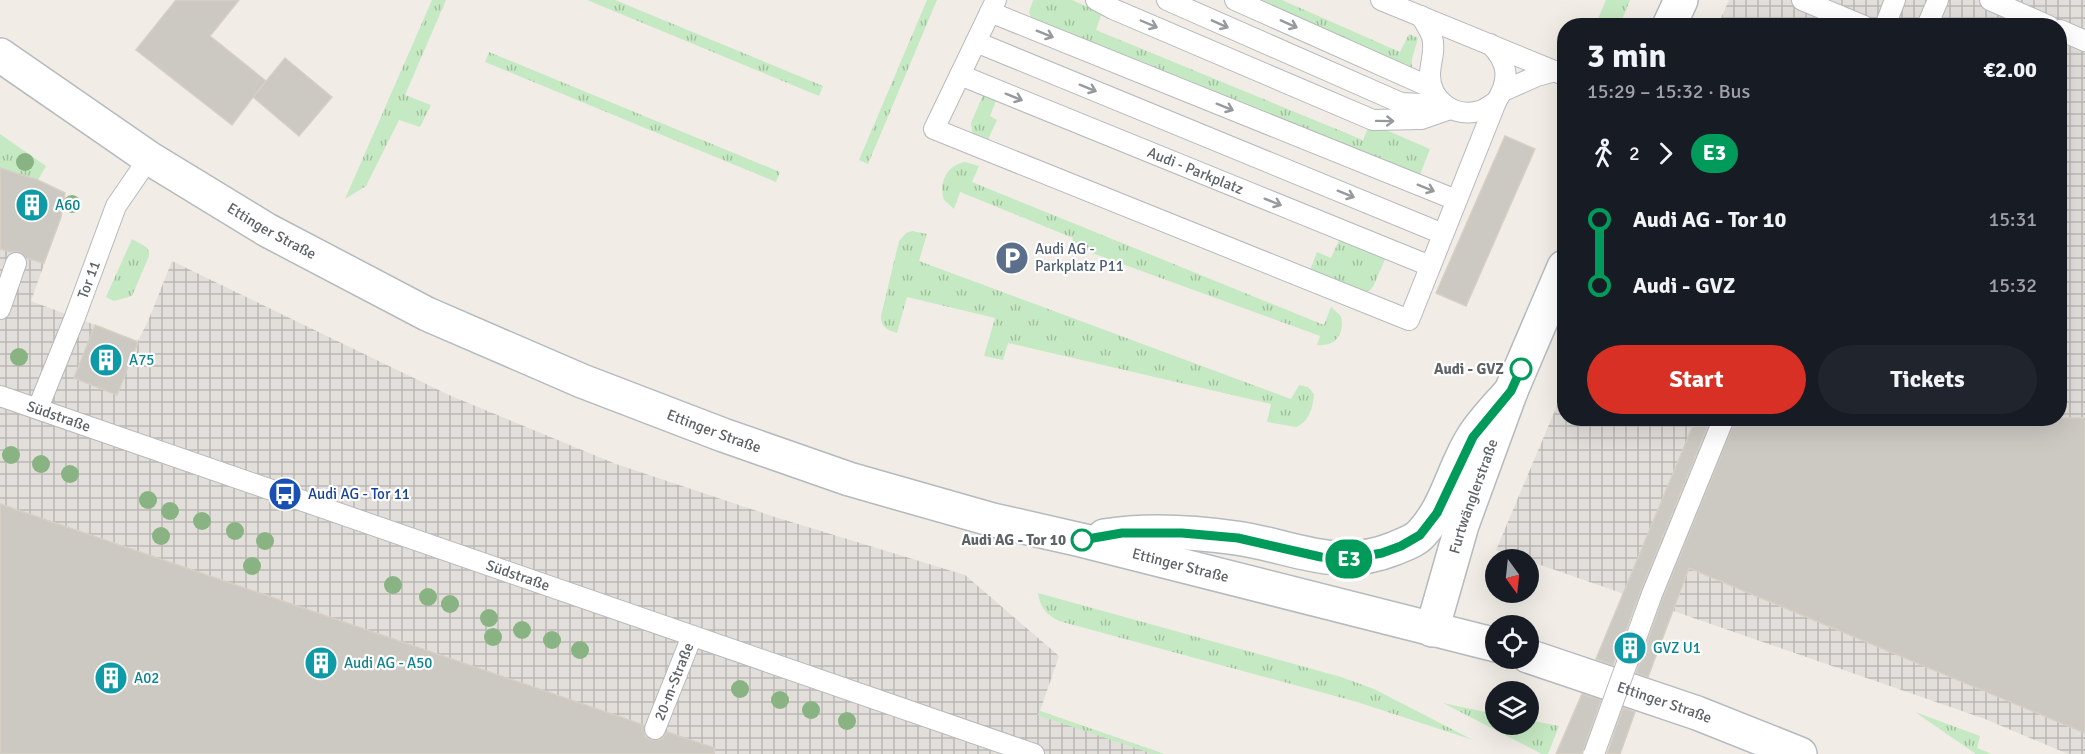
<!DOCTYPE html>
<html lang="en">
<head>
<meta charset="utf-8">
<style>
  body { margin:0; font-family:Signika,sans-serif; background:#20242c; color:#f1f3f6; height:100vh; display:flex; flex-direction:column; font-size:22px; white-space:nowrap }
  * { box-sizing:border-box; margin:0 }
  p { font-size:20px; color:#9ea1a6 }
  .icon { flex:none; width:33px; height:33px; fill:none; stroke:currentColor; stroke-width:2; stroke-linecap:round; stroke-linejoin:round }
  .map { position:relative; flex:1; overflow:hidden }
  .panel { position:absolute; left:1557px; top:18px; width:510px; height:408px; display:flex; flex-direction:column; background:#171b24; border-radius:24px; box-shadow:0 6px 24px #0002 }
  .panel>* { flex:none }
  .badge { padding:0 12px; border-radius:20px; font-size:21px; line-height:39px }
  .needle { width:39px; rotate:165deg }
  .buttons { position:absolute; left:1485px; top:549px; display:grid; gap:12px }
  .buttons a { display:grid; place-items:center; width:54px; height:54px; border-radius:50%; background:#171b24; box-shadow:0 6px 24px #0002; font-size:30px }
  .map>.badge { position:absolute; translate:-50% -50%; box-shadow:0 0 0 3px #fff }
  .legs { display:flex; align-items:center; gap:9px; height:66px; padding:0 30px; font-size:20px }
  .legs p { margin-inline-start:auto }
  .overview { display:flex; align-items:center; justify-content:space-between; height:102px; padding:0 30px }
  h1 { font-size:33px; font-weight:700; line-height:45px }
  .primary-button { display:flex; gap:12px; margin-top:auto; padding:12px 30px }
  .primary-button a { flex:1; height:69px; border-radius:36px; background:#d93025; color:#fff; font-size:24px; font-weight:700; line-height:69px; text-align:center }
  .primary-button a+a { background:#20242c; color:#f1f3f6 }
  ul { padding:0 30px; list-style:none }
  li { display:flex; align-items:center; gap:21px; height:66px; font-size:22px }
  li i { display:grid; place-items:center; width:9px; height:100%; margin:0 8px; background:currentColor }
  li i::after { content:''; width:15px; height:15px; margin:-8px; border:4px solid; border-radius:50%; background:#171b24 }
  li p { margin-inline-start:auto }
  li:first-child i { background:linear-gradient(#0000 50%,currentColor 0) }
  li:last-child i { background:linear-gradient(currentColor 50%,#0000 0) }
  .map>svg:first-child { display:block }
  .industrial { fill:url(#industrial-grid) }
  .grass { fill:url(#grass-tufts) }
  .building { fill:#ccc8c2; stroke:#d6cfc4; stroke-width:1.5 }
  .lines { fill:none; stroke-linecap:round; stroke-linejoin:round }
  .lane-casing { stroke:#b7b9bd; stroke-width:22 }
  .secondary-casing { stroke:#b5babe; stroke-width:36 }
  .lane { stroke:#fff; stroke-width:20 }
  .secondary { stroke:#fff; stroke-width:33 }
  .lane-bridge-casing { stroke:#b7b9bd; stroke-width:22; stroke-linecap:butt }
  .lane-bridge { stroke:#fff; stroke-width:20 }
  .tree { fill:#89b382 }
  .oneway { stroke:#969a9c }
  .line-1-casing { stroke:#fff; stroke-width:14 }
  .line-1 { stroke:#009b5a; stroke-width:9 }
  .stop-1-dot { fill:#fff; stroke:#009b5a; stroke-width:3 }
  .labels { text-anchor:middle; stroke-width:4.5; stroke-linejoin:round; paint-order:stroke }
  .street-label { font-size:15px; fill:#5e6367; stroke:#fff }
  .culture-label { font-size:15px; fill:#0d838f; stroke:#fff; text-anchor:start }
  .service-label { font-size:15px; fill:#4e5e75; stroke:#fff; text-anchor:start }
  .stop-label { font-size:15px; font-weight:bold; fill:#5e6367; stroke:#fff; text-anchor:end }
  .transit-label { font-size:15px; fill:#164399; stroke:#fff; text-anchor:start }
</style>
</head>
<body>
<div class="map">
<svg width="2085" height="754" viewBox="0 0 2085 754">
  <defs>
    <pattern id="industrial-grid" width="8" height="8" patternUnits="userSpaceOnUse" patternTransform="scale(1.5)"><rect width="8" height="8" fill="#e2dfdb"/><path d="M0 4h8M4 0v8" fill="none" stroke="#bab8b5"/></pattern>
    <pattern id="grass-tufts" width="24" height="20" patternUnits="userSpaceOnUse" patternTransform="scale(1.5)"><rect width="24" height="20" fill="#c5e9c2"/><path d="M3 7l-1-3M5 7V3M7 7l1-3M15 17l-1-3M17 17v-4M19 17l1-3" fill="none" stroke="#a3c0a1"/></pattern>
  </defs>
  <rect width="100%" height="100%" fill="#f1ede6"/>
  <!-- industrial -->
  <path class="industrial" d="M1729,0H2085V754H2068L1985,719L1529,561L1528,560L1523,559L1496,550L1564,389V418H2060V26L1718,25Z
    M0,168L38,180L65,193L61,217L31,301L138,341L148,321L172,261L449,395L616,464L775,517L965,575L1059,656L1040,711L1164,754H0Z"/>
  <!-- grass -->
  <path class="grass" d="M432,0H446L405,95L431,105L420,127L399,120L366,186L345,199Z
    M587,0H615L823,86L819,96Z
    M927,0H937L868,164L859,160Z
    M1033,0H1072L1102,13L1096,30L1363,140L1370,123L1430,149L1418,180L1032,20L1029,12Z
    M1247,0H1282L1400,52L1409,34L1418,38L1412,59V73Z
    M1606,0H1630L1620,25H1581L1597,21Z
    M489,52L780,172L776,182L485,62Z
    M985,90L998,96L990,116L997,120L986,144L973,138L971,123Z
    M0,134L46,166L38,180L0,168Z
    M965,162L979,166L972,182L1324,325L1331,307L1341,316C1345,333 1336,347 1317,345L1320,336L1081,249L1078,255L1071,253L1069,249L1073,238L960,192L954,209L944,200C938,183 947,165 965,162Z
    M912,231L927,234L919,261L1291,399L1299,385L1308,387L1314,394C1313,408 1309,422 1296,427L1267,422L1271,404L1008,343L1003,360L984,356L995,318L907,297L897,333C887,330 881,327 881,316L899,241L906,233Z
    M1341,236L1386,257L1373,287L1367,293L1309,273L1317,252L1331,258Z
    M132,239L146,247L149,251V256L132,296L114,301L106,297Z
    M1038,593L1341,677L1374,689L1473,740L1357,702L1059,621C1046,614 1040,608 1038,593Z
    M1443,703L1495,714L1496,724H1528L1529,720L1559,726L1548,754H1542Z
    M1040,711L1164,754H1153L1037,715Z
    M1915,712L1980,736L1977,748L1992,754H1976Z"/>
  <!-- building -->
  <path class="building" d="M176,0H239L210,36L266,81L254,96L285,58L332,97L299,136L253,97L232,125L136,50Z
    M1505,136L1535,149L1466,306L1436,293Z
    M0,168L38,180L65,193L61,217L44,263L26,258L19,252H11L0,249Z
    M95,325L138,342L117,395L74,378Z
    M1696,418H1711L1641,590L1613,665L1596,659Z
    M1736,418H2085V733L1689,568L1648,677L1636,673L1663,598Z
    M0,504L644,725L645,736L651,740L662,739L667,732L715,748L714,754H0Z
    M1582,694L1601,700L1582,754H1556Z
    M1623,708L1635,712L1620,754H1607Z"/>
  <g class="lines">
    <!-- lane casing -->
    <g class="lane-casing">
      <g id="lane">
        <path d="M996,0L934,129L1409,320L1496,102C1510,80 1509,63 1490,44"/>
        <path d="M1096,0L1113,9L1373,120L1421,119L1450,109"/>
        <path d="M1167,0L1401,103L1423,104L1438,100"/>
        <path d="M1235,0L1432,88"/>
        <path d="M1381,0L1564,75"/>
        <path d="M1802,0L1864,26"/>
        <path d="M1990,0L2049,26"/>
        <path d="M990,12L1456,200"/>
        <path d="M1421,16C1425,23 1430,30 1432,37C1436,50 1430,62 1430,75C1430,101 1455,118 1479,111C1485,110 1490,105 1496,102"/>
        <path d="M1885,26L1895,0"/>
        <path d="M1927,26L1938,0"/>
        <path d="M2060,30L2085,41"/>
        <path d="M976,42L1443,234"/>
        <path id="s1" d="M960,75L1430,266"/>
        <path d="M1503,91L1537,76L1555,71"/>
        <path d="M0,309L16,263"/>
        <path id="s2" d="M0,396L1034,754"/>
        <path id="s3" d="M38,408L75,317L116,206L149,158"/>
        <path id="s4" d="M655,729L692,636"/>
      </g>
    </g>
    <!-- secondary casing -->
    <g class="secondary-casing">
      <g id="secondary">
        <path d="M1669,26L1681,0"/>
        <path id="s5" d="M0,55L149,158L267,230L427,314L582,381L723,435L849,479L993,520L1081,540L1496,645"/>
        <path d="M1104,536C1147,529 1194,532 1236,538C1293,546 1335,572 1393,549C1402,545 1415,541 1421,534C1447,507 1453,468 1473,437C1483,421 1498,406 1511,391"/>
        <path id="s6" d="M1432,630L1462,525L1511,391L1564,267"/>
        <path id="s7" d="M1528,656L1697,713L1800,754"/>
      </g>
    </g>
    <!-- lane -->
    <use href="#lane" class="lane"/>
    <!-- secondary -->
    <use href="#secondary" class="secondary"/>
    <!-- lane-bridge casing -->
    <g class="lane-bridge-casing">
      <path id="lane-bridge" d="M1594,754L1652,594L1724,418"/>
    </g>
    <!-- lane-bridge -->
    <use href="#lane-bridge" class="lane-bridge"/>
  </g>
  <!-- trees -->
  <g class="tree">
    <circle cx="25" cy="162" r="9"/>
    <circle cx="72" cy="204" r="9"/>
    <circle cx="19" cy="357" r="9"/>
    <circle cx="11" cy="455" r="9"/>
    <circle cx="41" cy="464" r="9"/>
    <circle cx="70" cy="474" r="9"/>
    <circle cx="148" cy="500" r="9"/>
    <circle cx="170" cy="511" r="9"/>
    <circle cx="202" cy="521" r="9"/>
    <circle cx="235" cy="531" r="9"/>
    <circle cx="161" cy="536" r="9"/>
    <circle cx="265" cy="541" r="9"/>
    <circle cx="252" cy="566" r="9"/>
    <circle cx="393" cy="585" r="9"/>
    <circle cx="428" cy="597" r="9"/>
    <circle cx="450" cy="604" r="9"/>
    <circle cx="489" cy="618" r="9"/>
    <circle cx="522" cy="630" r="9"/>
    <circle cx="493" cy="637" r="9"/>
    <circle cx="552" cy="640" r="9"/>
    <circle cx="580" cy="650" r="9"/>
    <circle cx="740" cy="689" r="9"/>
    <circle cx="780" cy="700" r="9"/>
    <circle cx="811" cy="710" r="9"/>
    <circle cx="847" cy="721" r="9"/>
  </g>
  <!-- one-way arrows -->
  <defs><path id="oneway-shaft" d="M-6 0H5M1.5-3L5.5 0L1.5 3" fill="none" stroke-width="1.6" stroke-linecap="round" stroke-linejoin="round" transform="scale(1.5)"/></defs>
  <g class="oneway">
    <use href="#oneway-shaft" transform="translate(1149 24) rotate(23)"/>
    <use href="#oneway-shaft" transform="translate(1220 24) rotate(24)"/>
    <use href="#oneway-shaft" transform="translate(1289 24) rotate(24)"/>
    <use href="#oneway-shaft" transform="translate(1045 34) rotate(22)"/>
    <use href="#oneway-shaft" transform="translate(1088 88) rotate(22)"/>
    <use href="#oneway-shaft" transform="translate(1014 97) rotate(22)"/>
    <use href="#oneway-shaft" transform="translate(1225 107) rotate(22)"/>
    <use href="#oneway-shaft" transform="translate(1385 121) rotate(1)"/>
    <use href="#oneway-shaft" transform="translate(1426 188) rotate(22)"/>
    <use href="#oneway-shaft" transform="translate(1346 194) rotate(22)"/>
    <use href="#oneway-shaft" transform="translate(1273 202) rotate(22)"/>
  </g>
  <g class="lines">
    <!-- line-1 casing -->
    <g class="line-1-casing">
      <path id="line-1" d="M1082,540L1122,533H1182L1238,538L1321,557L1348,559L1382,553L1401,546L1420,535L1437,513L1473,437L1511,391L1521,369"/>
    </g>
    <!-- line-1 -->
    <use href="#line-1" class="line-1"/>
  </g>
  <!-- icons -->
  <defs>
    <g id="building-disc" transform="scale(1.725)"><circle r="9.5" fill="#0f9aa8" stroke="#fff"/><path d="M-4-6H4V6H1V3H-1V6H-4ZM-2.5-4.3h1.7v1.8h-1.7ZM.8-4.3h1.7v1.8H.8ZM-2.5-1h1.7V.8h-1.7ZM.8-1h1.7V.8H.8Z" fill="#fff"/></g>
    <g id="parking-disc" transform="scale(1.725)"><circle r="9.5" fill="#5c6f8a" stroke="#fff"/><path d="M-3.5-5.5H1a3.5 3.5 0 0 1 0 7H-1V5.5H-3.5ZM-1-3.4V-.6H.8a1.4 1.4 0 0 0 0-2.8Z" fill="#fff"/></g>
    <g id="bus-disc" transform="scale(1.725)"><circle r="9.5" fill="#1a4fb4" stroke="#fff"/><path d="M-5-6H5V4H4V6H2V4H-2V6H-4V4H-5ZM-3.5-4V0h7V-4ZM-3.5 1.2v1.5H-2V1.2ZM2 1.2v1.5H3.5V1.2Z" fill="#fff"/></g>
  </defs>
  <g fill-rule="evenodd">
    <use href="#building-disc" x="32" y="205"/>
    <use href="#parking-disc" x="1012" y="258"/>
    <use href="#building-disc" x="106" y="360"/>
    <use href="#bus-disc" x="285" y="494"/>
    <use href="#building-disc" x="1630" y="648"/>
    <use href="#building-disc" x="321" y="663"/>
    <use href="#building-disc" x="111" y="678"/>
  </g>
  <!-- markers -->
  <g class="stop-1-dot">
    <circle cx="1521" cy="369" r="10"/>
    <circle cx="1082" cy="540" r="10"/>
  </g>
  <g class="labels">
    <!-- street labels -->
    <g class="street-label">
      <text dy="5" stroke="none"><textPath href="#s1" startOffset="254">Audi - Parkplatz</textPath></text>
      <text dy="5" stroke="none"><textPath href="#s5" startOffset="324">Ettinger Straße</textPath></text>
      <text dy="5" stroke="none"><textPath href="#s3" startOffset="138">Tor 11</textPath></text>
      <text dy="5" stroke="none"><textPath href="#s2" startOffset="62">Südstraße</textPath></text>
      <text dy="5" stroke="none"><textPath href="#s5" startOffset="810">Ettinger Straße</textPath></text>
      <text dy="5" stroke="none"><textPath href="#s6" startOffset="140">Furtwänglerstraße</textPath></text>
      <text dy="5" stroke="none"><textPath href="#s5" startOffset="1296">Ettinger Straße</textPath></text>
      <text dy="5" stroke="none"><textPath href="#s2" startOffset="548">Südstraße</textPath></text>
      <text dy="5" stroke="none"><textPath href="#s4" startOffset="51">20-m-Straße</textPath></text>
      <text dy="5" stroke="none"><textPath href="#s7" startOffset="144">Ettinger Straße</textPath></text>
    </g>
    <!-- culture labels -->
    <g class="culture-label">
      <text x="55" y="210">A60</text>
      <text x="129" y="365">A75</text>
      <text x="1653" y="653">GVZ U1</text>
      <text x="344" y="668">Audi AG - A50</text>
      <text x="134" y="683">A02</text>
    </g>
    <!-- service labels -->
    <g class="service-label">
      <text x="1035" y="254">Audi AG -<tspan x="1035" dy="17">Parkplatz P11</tspan></text>
    </g>
    <!-- stop labels -->
    <g class="stop-label">
      <text x="1504" y="374">Audi - GVZ</text>
      <text x="1066" y="545">Audi AG - Tor 10</text>
    </g>
    <!-- transit labels -->
    <g class="transit-label">
      <text x="308" y="499">Audi AG - Tor 11</text>
    </g>
  </g>
</svg>
<div class="buttons">
<a><svg class="needle" viewBox="-14 -14 28 28"><path d="M0-13l5 13h-10z" fill="#e53935"/><path d="M0 13l5-13h-10z" fill="#9ea1a6"/></svg></a>
<a><svg class="icon" aria-label="locate" viewBox="0 0 24 24"><circle cx="12" cy="12" r="6"/><path d="M12 2v4M12 18v4M2 12h4M18 12h4"/></svg></a>
<a><svg class="icon" aria-label="layers" viewBox="0 0 24 24"><path d="M12 4l9 5-9 5-9-5zM3 14l9 5 9-5"/></svg></a>
</div>
<b class="badge" style="left:1349px;top:559px;background:#009b5a;color:#fff">E3</b>
<section class="panel">
<div class="overview"><div><h1>3 min</h1><p>15:29 – 15:32 · Bus</p></div><b>€2.00</b></div>
<div class="legs"><svg class="icon" aria-label="walk" viewBox="0 0 24 24"><circle cx="13" cy="4" r="2"/><path d="M13 8l-2 6 4 7M11 14l-3 7M7 12l3-4h3l4 4"/></svg>2<svg class="icon" aria-label="forward" viewBox="0 0 24 24"><path d="M9 5l7 7-7 7"/></svg><b class="badge" style="background:#009b5a;color:#fff">E3</b></div>
<ul>
<li><i style="color:#009b5a"></i><b>Audi AG - Tor 10</b><p>15:31</p></li>
<li><i style="color:#009b5a"></i><b>Audi - GVZ</b><p>15:32</p></li>
</ul>
<div class="primary-button"><a>Start</a><a>Tickets</a></div>
</section>
</div>
</body>
</html>
